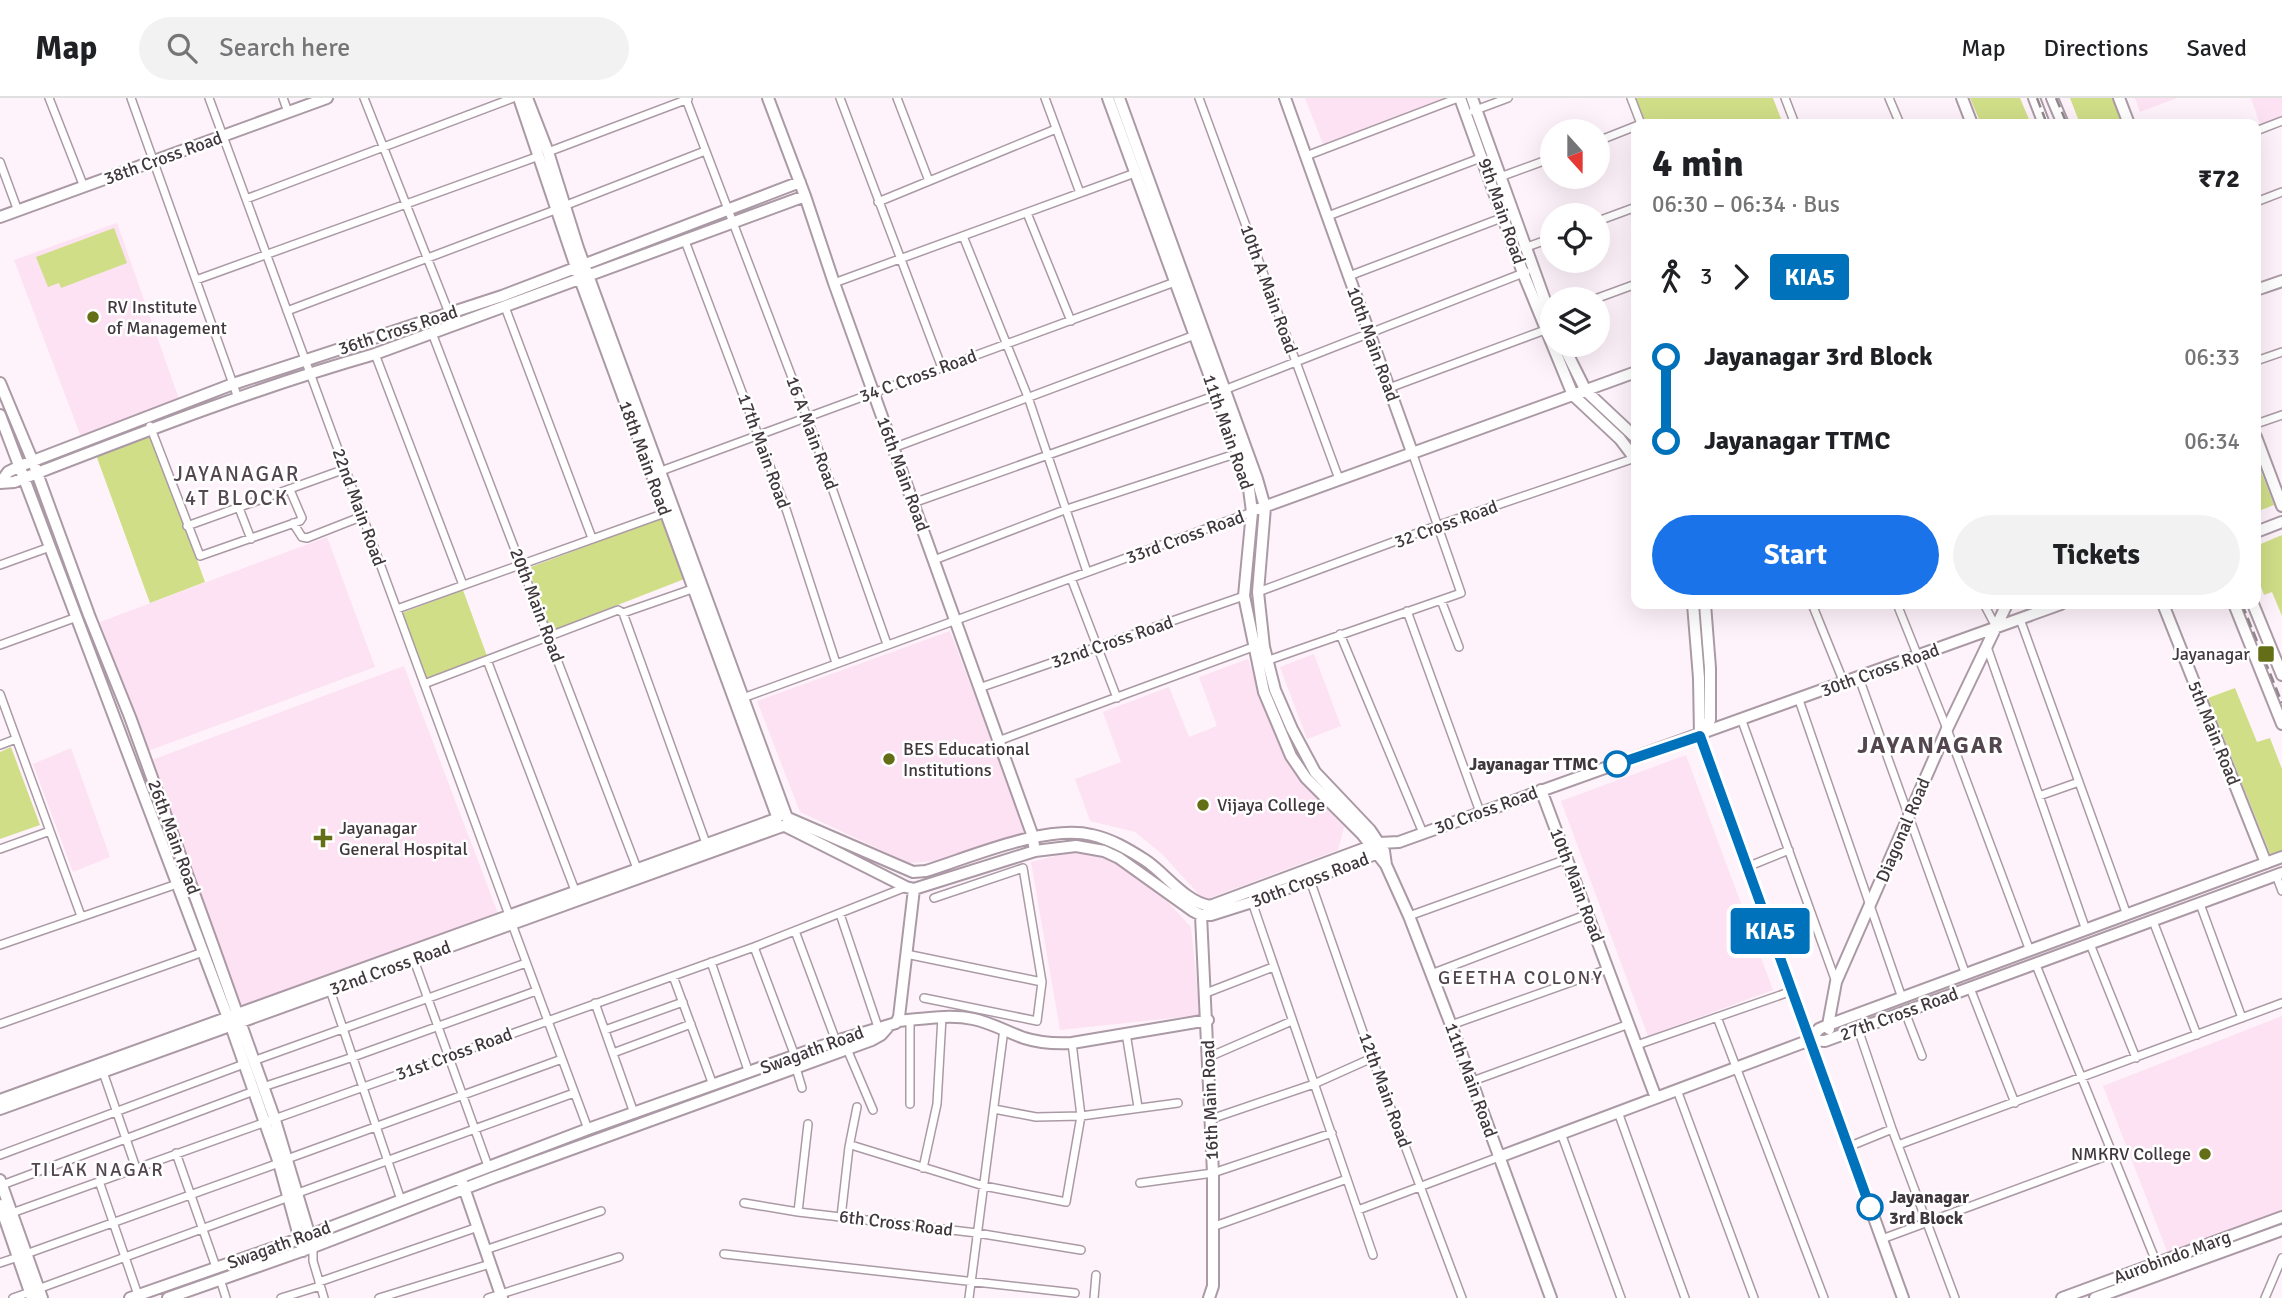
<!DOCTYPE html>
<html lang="en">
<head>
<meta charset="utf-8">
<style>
  body { margin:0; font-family:Signika,sans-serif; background:#f2f2f2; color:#202124; height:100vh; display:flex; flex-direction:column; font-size:26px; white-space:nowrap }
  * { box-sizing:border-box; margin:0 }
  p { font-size:23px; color:#757577 }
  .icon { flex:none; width:38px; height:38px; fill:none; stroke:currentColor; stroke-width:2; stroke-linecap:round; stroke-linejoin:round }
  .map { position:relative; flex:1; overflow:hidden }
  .side { position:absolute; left:1631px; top:21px; width:630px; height:490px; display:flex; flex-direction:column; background:#fff; border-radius:14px; box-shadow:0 7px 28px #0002 }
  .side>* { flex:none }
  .badge { padding:0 14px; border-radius:5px; font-size:24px; line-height:46px }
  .needle { width:46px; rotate:159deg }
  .controls { position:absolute; left:1540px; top:21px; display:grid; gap:14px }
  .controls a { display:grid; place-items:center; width:70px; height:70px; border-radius:50%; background:#fff; box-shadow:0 7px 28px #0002; font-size:35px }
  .map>.badge { position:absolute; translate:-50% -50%; box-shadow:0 0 0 4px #fff }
  .legs { display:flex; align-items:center; gap:10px; height:77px; padding:0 21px; font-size:23px }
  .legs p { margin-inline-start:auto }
  .headline { display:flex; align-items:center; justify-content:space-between; height:119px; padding:0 21px }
  h1 { font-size:38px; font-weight:700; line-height:52px }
  .button { display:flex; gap:14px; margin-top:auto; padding:14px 21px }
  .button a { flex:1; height:80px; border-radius:42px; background:#1a73e8; color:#fff; font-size:28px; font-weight:700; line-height:80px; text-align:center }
  .button a+a { background:#f2f2f2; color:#202124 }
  ul { padding:0 21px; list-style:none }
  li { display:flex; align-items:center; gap:24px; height:84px; font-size:26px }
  li i { display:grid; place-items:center; width:10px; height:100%; margin:0 9px; background:currentColor }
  li i::after { content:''; width:18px; height:18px; margin:-9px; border:5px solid; border-radius:50%; background:#fff }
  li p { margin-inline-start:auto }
  li:first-child i { background:linear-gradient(#0000 50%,currentColor 0) }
  li:last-child i { background:linear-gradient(currentColor 50%,#0000 0) }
  header { display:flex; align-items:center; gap:42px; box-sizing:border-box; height:98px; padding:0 35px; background:#fff; border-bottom:2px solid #e0e0e0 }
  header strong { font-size:33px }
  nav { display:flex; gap:38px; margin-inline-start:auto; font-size:24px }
  .search { width:490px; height:63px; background:#f2f2f2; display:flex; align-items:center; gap:18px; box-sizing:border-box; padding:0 24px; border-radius:38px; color:#757577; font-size:26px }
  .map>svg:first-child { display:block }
  .built { fill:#fce2f2 }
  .green { fill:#d0de88 }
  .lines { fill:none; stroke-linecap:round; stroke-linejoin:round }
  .street-casing { stroke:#ab9aa5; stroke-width:10 }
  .secondary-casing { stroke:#ab9aa5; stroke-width:14 }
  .street { stroke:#fff; stroke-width:7 }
  .secondary { stroke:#fff; stroke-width:10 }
  .rail { stroke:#91888d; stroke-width:2.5; stroke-dasharray:10 5; stroke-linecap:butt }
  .line-1-casing { stroke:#fff; stroke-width:16 }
  .line-1 { stroke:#0072bc; stroke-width:10 }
  .poi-dot { fill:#636e16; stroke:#fff; stroke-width:2.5 }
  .stop-1-dot { fill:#fff; stroke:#0072bc; stroke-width:3.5 }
  .labels { text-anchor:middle; stroke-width:5; stroke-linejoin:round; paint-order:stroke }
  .street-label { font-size:18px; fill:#40383d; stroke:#fff }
  .poi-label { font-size:18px; fill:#40383d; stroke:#fff; text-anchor:start }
  .stop-label { font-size:18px; font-weight:bold; fill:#40383d; stroke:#fff; text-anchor:end }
  .neighbourhood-label { font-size:19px; letter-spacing:2px; fill:#54464f; stroke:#fff }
  .quarter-label { font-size:21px; letter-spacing:2px; fill:#54464f; stroke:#fff }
  .district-label { font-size:24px; font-weight:bold; letter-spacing:2px; fill:#54464f; stroke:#fff }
</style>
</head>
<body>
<header>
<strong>Map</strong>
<div class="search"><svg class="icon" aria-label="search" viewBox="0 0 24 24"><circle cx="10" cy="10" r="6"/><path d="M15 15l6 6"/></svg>Search here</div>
<nav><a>Map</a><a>Directions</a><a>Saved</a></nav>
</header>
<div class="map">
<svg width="2282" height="1200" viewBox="0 0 2282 1200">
  <rect width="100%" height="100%" fill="#fef3fa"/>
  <!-- built -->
  <path class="built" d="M1305,0H1444L1323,46Z
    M2135,0H2177L2140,14Z
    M2251,0H2282V21L2261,29Z
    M117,125L179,301L81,339L14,162Z
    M327,439L375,569L148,653L100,524Z
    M950,533L1027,736L948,762L909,765L800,714L757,603Z
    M1314,556L1341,628L1307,641L1280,569Z
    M1248,561L1275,637L1285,657L1307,690L1344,729L1338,752L1204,802L1162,756L1135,734L1090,723L1075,681L1121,664L1103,614L1169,589L1189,639L1217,628L1199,579Z
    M404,568L499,818L239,911L149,663Z
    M71,650L110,759L73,774L33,666Z
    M1686,657L1773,892L1648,938L1561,703Z
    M1074,753L1091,755L1124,768L1165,801L1191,829L1200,917L1060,932L1031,764Z
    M2282,918V1123L2172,1166L2103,988Z"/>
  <!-- green -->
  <path class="green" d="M1636,0H1773L1783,26H1646Z
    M1970,0H2020L2031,26H1981Z
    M2070,0H2114L2124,26H2080Z
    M114,130L127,165L61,190L59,185L48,189L36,159Z
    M152,337L205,484L150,505L96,357Z
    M2256,360L2274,407L2256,414Z
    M665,419L687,480L551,533L528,470Z
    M2282,437V518L2272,494L2264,497L2256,475V448Z
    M463,492L487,558L427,581L402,515Z
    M2235,590L2257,644L2270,640L2282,671V754L2271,758L2208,600Z
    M11,649L40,727L0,741V654Z"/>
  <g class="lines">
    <!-- street casing -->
    <g class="street-casing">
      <path id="street" d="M49,0L84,89
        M131,0L238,300
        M209,0L509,817
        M283,0L288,14
        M364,0L449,215
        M840,0L942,270
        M897,0L929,83
        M1045,0L1080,95
        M1199,0L1339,381
        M1631,0L1641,26
        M1785,0L1795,26
        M1889,0L1900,26
        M686,1L807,319L887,546
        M1473,13L1508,0
        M2256,33L2282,23
        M1598,43L1636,28
        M548,54L688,1
        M1306,58L1458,0
        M0,64L18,113
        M1500,79L1552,60
        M246,101L513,0
        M878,104L1056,31
        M2256,104L2282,94
        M564,108L705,53
        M1027,115L1071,223
        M1328,118L1483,59
        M1598,123L1636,109
        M963,138L1028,299L1087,474
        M685,143L786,411L836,565
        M1524,150L1552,140
        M1349,178L1504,119
        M196,182L539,58
        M834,185L1135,75
        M1595,201L1636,186
        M505,209L592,440
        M287,213L555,112
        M432,235L638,773
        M375,256L463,487
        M2256,263L2282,254
        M1389,290L1545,232
        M1224,292L1526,174
        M2256,326L2282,317
        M150,328L200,458L300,423L302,420L290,392
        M893,350L1195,237
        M661,373L1175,184
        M913,405L1217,297
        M239,410L251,441
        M293,425L302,439L307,440L363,418
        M187,428L345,371
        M934,462L1067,411L1238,355
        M0,467L50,449
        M1071,480L1117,600
        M1258,494L1439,427L1635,360
        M1441,502L1459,549
        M1812,506L1844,585
        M1897,506L1947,631L2030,853
        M1984,506L1996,529
        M397,511L665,415
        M1407,513L1480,714
        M623,515L707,748
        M2020,521L2127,817
        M1340,536L1423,735
        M0,547L77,519
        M1987,549L2086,832
        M487,562L576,795
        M1266,563L1461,495L1412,354
        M1859,580L1966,877
        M424,586L618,512L623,515L695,490
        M979,590L1244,498
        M0,596L81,818
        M740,601L1252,414
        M1799,602L1902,900
        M1742,623L1836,884
        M998,643L1253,549
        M0,647L16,641
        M2039,698L2079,684
        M0,751L50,733
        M1747,769L1789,752
        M2276,777L2282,793
        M1310,782L1372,960L1462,1200
        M1252,804L1373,1157
        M2200,806L2242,920
        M840,816L878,929
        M1409,818L1567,761
        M2153,823L2197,937
        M512,826L588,1031
        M795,833L836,943
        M2090,846L2136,960
        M0,847L177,786
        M754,849L795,958
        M906,856L1042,884
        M414,862L488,1068
        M711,864L749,975
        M2036,867L2157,1166
        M1431,876L1588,816
        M673,878L713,987
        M1970,890L2015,1005
        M330,892L401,1102
        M1206,895L1273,869
        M924,900L1037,923L1042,884L1023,770L934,800
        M595,905L634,1015
        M1905,914L1922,958
        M1717,919L1824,1200
        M910,922V1006
        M0,926L203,854
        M1451,927L1608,871
        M1858,931L1892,1031L1955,1200
        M605,932L683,904
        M1126,935L1138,1009
        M1637,947L1792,893
        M847,951L873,1012
        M613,955L691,926
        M1209,959L1292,923
        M253,963L526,865
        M796,970L802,990
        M103,974L136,1070
        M1470,984L1629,926
        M263,989L353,959L536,893
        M1677,992L1754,1200
        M994,1011L1036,1019L1081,1018L1178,1005
        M1618,1014L1685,1200
        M1211,1021L1314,986L1372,960
        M808,1026L798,1114L977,1135L1081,1152
        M1561,1035L1621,1200
        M1898,1047L2282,905
        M849,1049L857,1009
        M1848,1049L1892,1031
        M176,1055L216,1169
        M0,1057L244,966
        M287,1061L562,961
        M923,1070L937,1006L942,919
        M99,1083L138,1197
        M1140,1085L1213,1075L1332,1035
        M2,1087L254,993
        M298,1095L574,995
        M744,1105L798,1114
        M1358,1112L1499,1059
        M9,1116L754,849L906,789
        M841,1119L849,1049L851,1047L984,1088L1066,1104L1081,1018L1072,945
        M1212,1129L1347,1081
        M1882,1141L2112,1056
        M313,1149V1163L324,1200
        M485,1152L601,1113
        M26,1156L279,1065
        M724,1156L1075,1195
        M0,1165L18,1159
        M220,1181L226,1200
        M319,1184L478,1129
        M38,1191L289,1099
        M13,1200L30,1194
        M281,1200L320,1188
        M379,1200L490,1166
        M488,1200L619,1159
        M969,1200L1004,931
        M1094,1200L1096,1177
        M2265,1200L2282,1160"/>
    </g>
    <!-- secondary casing -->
    <g class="secondary-casing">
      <path id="secondary" d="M519,0L580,181L777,718
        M527,0L548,54L578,150L786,717
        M768,0L805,98L834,185L1032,736L1035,753
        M1108,0L1248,383L1252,414L1244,498L1264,594L1291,658L1306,680L1362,736L1386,767
        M1119,0L1257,381L1265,409L1258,494L1264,549L1275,592L1292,631L1315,674L1370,732L1384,753L1386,767L1409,818L1451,927L1551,1200
        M1285,0L1412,354
        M1460,0L1523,175L1573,297L1620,341L1636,362
        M1472,0L1552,222
        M1962,0L1972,26
        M2034,0L2044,26
        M2052,0L2063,26
        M2119,0L2129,26
        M0,119L327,0
        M2256,192L2282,183
        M1563,247L1586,293L1636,340
        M0,285L33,364L89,517L130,619L212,845L274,1019L313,1149
        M0,317L231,928L279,1065L303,1153
        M2256,339L2282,408
        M1,384L8,374L20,368L233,286L502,198L800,84
        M0,385L14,384C133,338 252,291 375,256L805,98
        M1258,411L1636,274
        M2256,434L2282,424
        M1693,506L1699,580L1700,638L1903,1200
        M2163,506L2266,765
        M2234,506L2282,626
        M2253,506L2282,577
        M1701,636L1710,622V570L1705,506
        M1541,692L1656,1000
        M788,720L913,774L926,773C971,759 1046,726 1092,737C1111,741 1128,751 1145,762C1165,775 1185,804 1210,808L1379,745L1399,744C1620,665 1841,586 2061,506
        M785,728L906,789L914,791L1035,753L1076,748L1104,753L1119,760L1193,813L1201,817H1211L1252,804L1383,753
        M1201,817L1213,1075V1188L1209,1200
        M898,923C923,921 949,916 973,921C992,925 1007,934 1024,940C1040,945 1056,946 1072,945L1208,922
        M1829,931L1828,927L1836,884L1947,631L2007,506
        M1810,942L1819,931L1828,927L2282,759
        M0,1002L776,721L781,716L786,717L789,723L786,727L780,729L776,725V721
        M0,1011L780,729
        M1499,1059L1810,942L1825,943L1858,931L2282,775
        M0,1082L42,1200
        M462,1084L502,1200
        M0,1107L32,1200
        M130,1200L310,1137L588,1031L836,943L896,925L899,919L914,791
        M168,1200L313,1149L492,1080L872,942L881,937L888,929
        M2062,1200L2282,1119
        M2095,1200L2282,1132"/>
    </g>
    <!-- street -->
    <use href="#street" class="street"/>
    <!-- secondary -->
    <use href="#secondary" class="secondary"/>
    <!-- rail -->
    <path class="rail" d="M2037,0L2047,26
      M2056,0L2067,26
      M2242,506L2282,605"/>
  </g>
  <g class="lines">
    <!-- line-1 casing -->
    <g class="line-1-casing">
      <path id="line-1" d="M1617,666L1700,638L1870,1109"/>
    </g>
    <!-- line-1 -->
    <use href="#line-1" class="line-1"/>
  </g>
  <!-- markers -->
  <g class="poi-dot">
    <circle cx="93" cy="219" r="7"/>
    <rect x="2257" y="547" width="18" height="18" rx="3.5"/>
    <circle cx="889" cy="661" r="7"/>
    <circle cx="1203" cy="707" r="7"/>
    <path d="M319.5 729.5h7v7h7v7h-7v7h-7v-7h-7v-7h7z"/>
    <circle cx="2205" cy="1056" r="7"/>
  </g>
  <g class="stop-1-dot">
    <circle cx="1617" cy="666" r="12"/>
    <circle cx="1870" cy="1109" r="12"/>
  </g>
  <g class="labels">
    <!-- street labels -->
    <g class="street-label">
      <text transform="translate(163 60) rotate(-20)" y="6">38th Cross Road</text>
      <text transform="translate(1502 113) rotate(71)" y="6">9th Main Road</text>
      <text transform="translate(1269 191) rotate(70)" y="6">10th A Main Road</text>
      <text transform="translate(398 232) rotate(-18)" y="6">36th Cross Road</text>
      <text transform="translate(1373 246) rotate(70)" y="6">10th Main Road</text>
      <text transform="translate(918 278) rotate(-20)" y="6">34 C Cross Road</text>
      <text transform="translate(1228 334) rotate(71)" y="6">11th Main Road</text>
      <text transform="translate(812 335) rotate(70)" y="6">16 A Main Road</text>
      <text transform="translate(764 353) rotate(70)" y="6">17th Main Road</text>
      <text transform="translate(645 360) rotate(70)" y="6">18th Main Road</text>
      <text transform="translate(903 376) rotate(70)" y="6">16th Main Road</text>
      <text transform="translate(359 409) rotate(70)" y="6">22nd Main Road</text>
      <text transform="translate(1446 426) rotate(-20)" y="6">32 Cross Road</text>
      <text transform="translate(1185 439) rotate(-20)" y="6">33rd Cross Road</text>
      <text transform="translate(537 507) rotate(69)" y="6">20th Main Road</text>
      <text transform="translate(1112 544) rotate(-19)" y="6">32nd Cross Road</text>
      <text transform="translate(1880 572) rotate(-20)" y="6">30th Cross Road</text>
      <text transform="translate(2214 635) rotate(68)" y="6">5th Main Road</text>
      <text transform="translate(1486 712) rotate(-20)" y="6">30 Cross Road</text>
      <text transform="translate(1903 732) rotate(-67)" y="6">Diagonal Road</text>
      <text transform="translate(174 739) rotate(70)" y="6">26th Main Road</text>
      <text transform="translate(1310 782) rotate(-21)" y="6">30th Cross Road</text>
      <text transform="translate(1577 787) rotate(69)" y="6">10th Main Road</text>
      <text transform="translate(390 870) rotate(-20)" y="6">32nd Cross Road</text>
      <text transform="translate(1899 916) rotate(-20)" y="6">27th Cross Road</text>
      <text transform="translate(812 952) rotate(-20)" y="6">Swagath Road</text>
      <text transform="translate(454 956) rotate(-20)" y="6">31st Cross Road</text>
      <text transform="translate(1471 982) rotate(70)" y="6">11th Main Road</text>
      <text transform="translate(1385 992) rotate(70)" y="6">12th Main Road</text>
      <text transform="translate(1210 1002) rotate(-92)" y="6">16th Main Road</text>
      <text transform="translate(896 1125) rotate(7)" y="6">6th Cross Road</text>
      <text transform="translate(279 1147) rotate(-20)" y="6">Swagath Road</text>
      <text transform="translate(2172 1159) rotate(-20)" y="6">Aurobindo Marg</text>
    </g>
    <!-- poi labels -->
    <g class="poi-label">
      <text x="107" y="215">RV Institute<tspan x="107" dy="21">of Management</tspan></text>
      <text x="2250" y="562" text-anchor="end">Jayanagar</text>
      <text x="903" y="657">BES Educational<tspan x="903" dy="21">Institutions</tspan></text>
      <text x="1217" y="713">Vijaya College</text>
      <text x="339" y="736">Jayanagar<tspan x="339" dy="21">General Hospital</tspan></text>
      <text x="2191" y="1062" text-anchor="end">NMKRV College</text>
    </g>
    <!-- stop labels -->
    <g class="stop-label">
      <text x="1598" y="672">Jayanagar TTMC</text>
      <text x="1889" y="1105" text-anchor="start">Jayanagar<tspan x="1889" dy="21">3rd Block</tspan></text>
    </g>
    <!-- neighbourhood labels -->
    <g class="neighbourhood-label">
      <text x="1521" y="886">GEETHA COLONY</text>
      <text x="98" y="1078">TILAK NAGAR</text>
    </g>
    <!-- quarter labels -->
    <g class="quarter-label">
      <text x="237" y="383">JAYANAGAR<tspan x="237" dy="24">4T BLOCK</tspan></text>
    </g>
    <!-- district labels -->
    <g class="district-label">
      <text x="1931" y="655">JAYANAGAR</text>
    </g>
  </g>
</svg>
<div class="controls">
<a><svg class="needle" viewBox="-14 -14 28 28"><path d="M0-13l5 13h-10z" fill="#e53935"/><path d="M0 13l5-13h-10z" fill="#757577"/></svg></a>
<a><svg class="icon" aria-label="locate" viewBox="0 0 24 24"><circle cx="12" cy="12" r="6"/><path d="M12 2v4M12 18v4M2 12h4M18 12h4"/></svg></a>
<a><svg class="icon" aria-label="layers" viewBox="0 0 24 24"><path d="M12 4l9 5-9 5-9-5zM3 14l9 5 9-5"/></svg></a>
</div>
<b class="badge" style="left:1770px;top:833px;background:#0072bc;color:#fff">KIA5</b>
<section class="side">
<div class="headline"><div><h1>4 min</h1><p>06:30 – 06:34 · Bus</p></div><b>₹72</b></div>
<div class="legs"><svg class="icon" aria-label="walk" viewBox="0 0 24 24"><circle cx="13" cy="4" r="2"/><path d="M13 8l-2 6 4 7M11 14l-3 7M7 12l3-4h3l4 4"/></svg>3<svg class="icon" aria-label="forward" viewBox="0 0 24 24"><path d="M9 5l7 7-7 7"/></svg><b class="badge" style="background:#0072bc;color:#fff">KIA5</b></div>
<ul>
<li><i style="color:#0072bc"></i><b>Jayanagar 3rd Block</b><p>06:33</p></li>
<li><i style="color:#0072bc"></i><b>Jayanagar TTMC</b><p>06:34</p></li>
</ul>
<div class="button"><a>Start</a><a>Tickets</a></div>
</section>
</div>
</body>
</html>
